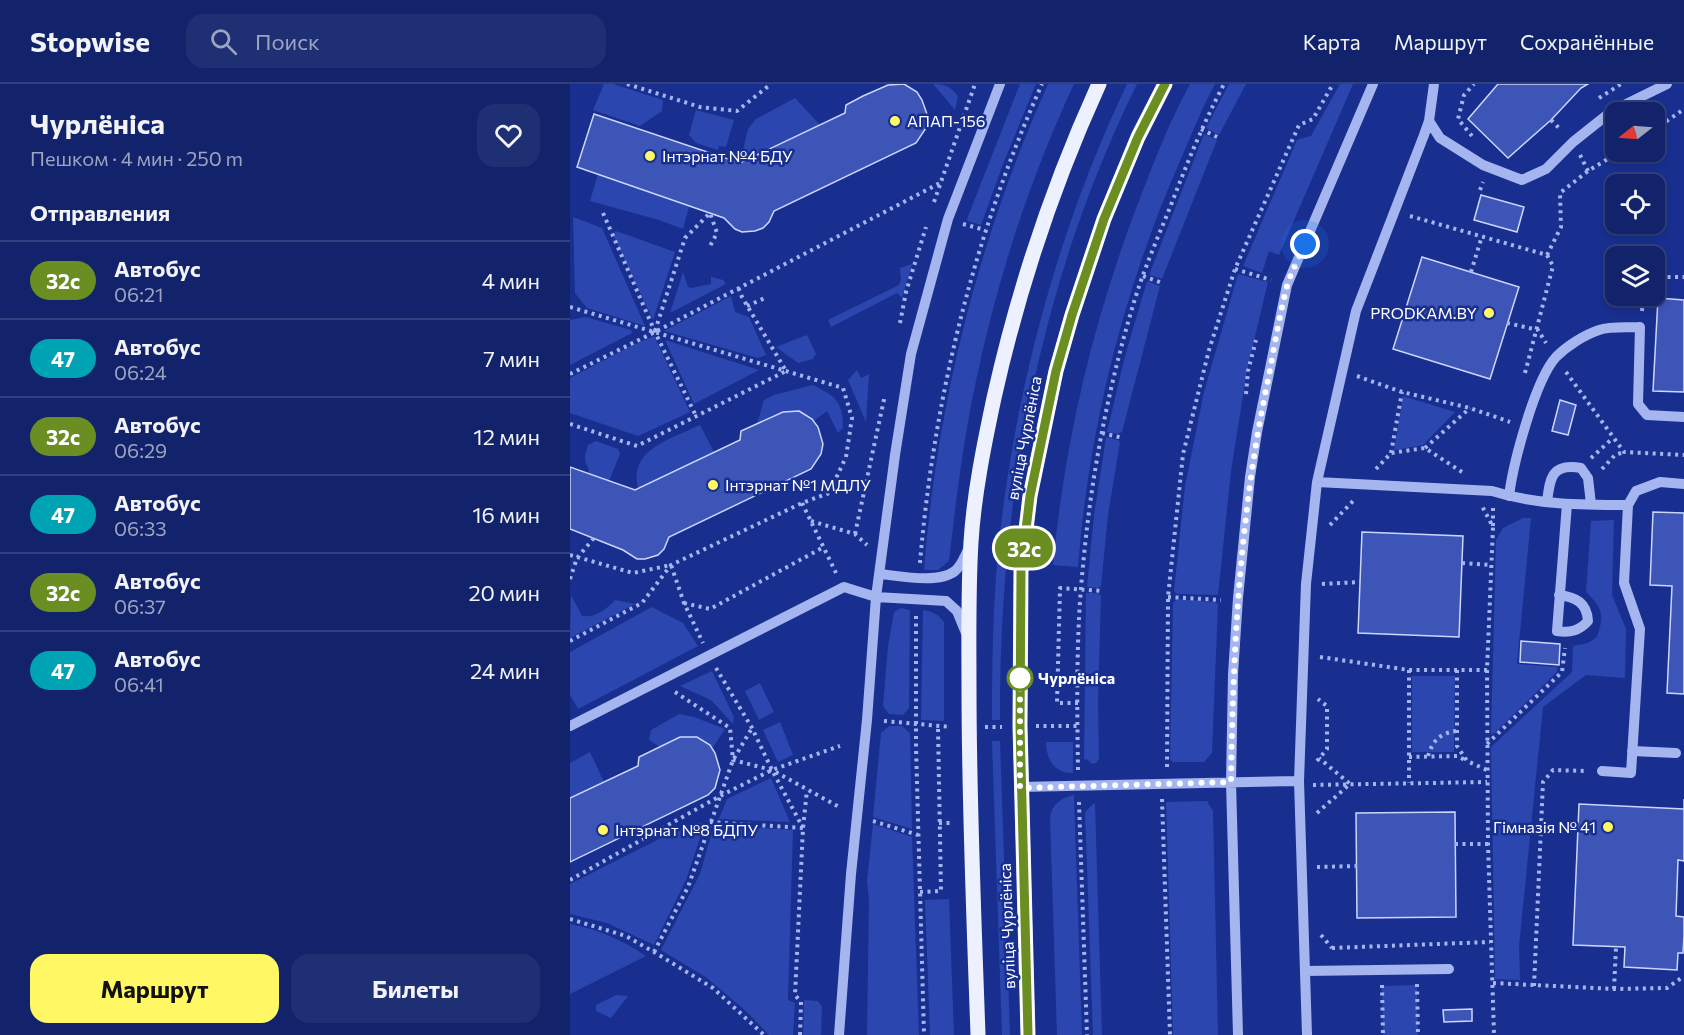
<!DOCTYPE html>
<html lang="ru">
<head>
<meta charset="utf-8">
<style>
  body { margin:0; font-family:Commissioner,sans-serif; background:#1f2f73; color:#f1f3f6; height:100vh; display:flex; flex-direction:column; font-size:22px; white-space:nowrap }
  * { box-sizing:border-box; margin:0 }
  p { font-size:20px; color:#9ca4c1 }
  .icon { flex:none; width:33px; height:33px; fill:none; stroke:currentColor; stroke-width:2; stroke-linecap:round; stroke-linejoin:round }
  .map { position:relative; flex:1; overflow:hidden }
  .details { display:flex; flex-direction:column; background:#12236b; width:570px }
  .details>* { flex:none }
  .badge { padding:0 12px; border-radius:20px; font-size:21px; line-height:39px }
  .needle { width:39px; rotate:253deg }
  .fabs { position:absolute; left:1035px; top:18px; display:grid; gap:12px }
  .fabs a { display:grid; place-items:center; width:60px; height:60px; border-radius:12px; background:#12236b; box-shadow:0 3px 9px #0003,0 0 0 2px #31407e; font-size:30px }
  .you { position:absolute; width:30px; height:30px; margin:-15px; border:4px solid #fff; border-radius:50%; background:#1a73e8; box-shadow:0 0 0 9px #1a73e833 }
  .map>.badge { position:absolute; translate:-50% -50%; box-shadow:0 0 0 3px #fff }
  h2 { padding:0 30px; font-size:22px; line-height:54px }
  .round { display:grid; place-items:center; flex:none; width:63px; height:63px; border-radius:18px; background:#1f2f73 }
  .summary { display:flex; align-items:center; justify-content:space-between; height:102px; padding:0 30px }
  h1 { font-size:28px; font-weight:700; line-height:45px }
  .button { display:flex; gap:12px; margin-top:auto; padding:12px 30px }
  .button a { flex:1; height:69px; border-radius:18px; background:#fff763; color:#111; font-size:24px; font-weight:700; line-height:69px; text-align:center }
  .button a+a { background:#1f2f73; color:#f1f3f6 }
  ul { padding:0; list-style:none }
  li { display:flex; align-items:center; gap:18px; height:78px; padding:0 30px; border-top:2px solid #31407e }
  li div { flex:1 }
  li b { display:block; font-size:22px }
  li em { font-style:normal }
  li .badge { min-width:66px; font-weight:700; text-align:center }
  header { display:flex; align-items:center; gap:36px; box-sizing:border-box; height:84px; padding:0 30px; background:#12236b; border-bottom:2px solid #31407e }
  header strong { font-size:28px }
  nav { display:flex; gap:33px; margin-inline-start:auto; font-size:21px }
  .search { width:420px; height:54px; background:#1f2f73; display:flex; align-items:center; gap:15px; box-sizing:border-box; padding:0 21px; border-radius:18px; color:#9ca4c1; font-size:22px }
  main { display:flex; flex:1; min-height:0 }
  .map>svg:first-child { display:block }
  .green { fill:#2b46ae }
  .building { fill:#3d55b6; stroke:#ccd6fb; stroke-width:1.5 }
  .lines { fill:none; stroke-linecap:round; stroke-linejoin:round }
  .path { stroke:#a5b5ef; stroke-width:4; stroke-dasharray:3 4.5; stroke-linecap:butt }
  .minor { stroke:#a5b5ef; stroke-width:10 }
  .major { stroke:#edf0ff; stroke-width:15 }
  .line-casing { stroke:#fff; stroke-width:14 }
  .line { stroke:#6b8e23; stroke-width:9 }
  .walk { stroke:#fff; stroke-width:6; stroke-dasharray:0 10.8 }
  .poi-dot { fill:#fff763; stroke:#182f8f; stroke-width:2 }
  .stop-dot { fill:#fff; stroke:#6b8e23; stroke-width:3 }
  .labels { text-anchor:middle; stroke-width:5; stroke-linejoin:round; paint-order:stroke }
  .poi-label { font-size:16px; fill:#fff; stroke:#182f8f; text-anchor:start }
  .street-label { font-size:16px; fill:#fff; stroke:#182f8f }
  .stop-label { font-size:16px; font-weight:bold; fill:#fff; stroke:#182f8f; text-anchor:start }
</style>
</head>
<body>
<header>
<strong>Stopwise</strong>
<div class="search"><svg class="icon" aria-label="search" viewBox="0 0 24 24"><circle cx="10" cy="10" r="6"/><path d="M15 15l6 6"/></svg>Поиск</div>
<nav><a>Карта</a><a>Маршрут</a><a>Сохранённые</a></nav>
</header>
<main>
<section class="details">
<div class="summary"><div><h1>Чурлёніса</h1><p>Пешком · 4 мин · 250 m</p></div><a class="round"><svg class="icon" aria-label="heart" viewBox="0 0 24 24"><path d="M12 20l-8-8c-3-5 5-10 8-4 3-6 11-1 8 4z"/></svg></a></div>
<h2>Отправления</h2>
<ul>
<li><span class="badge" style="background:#6b8e23;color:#fff">32с</span><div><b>Автобус</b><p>06:21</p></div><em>4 мин</em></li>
<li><span class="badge" style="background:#00a3b4;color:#fff">47</span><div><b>Автобус</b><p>06:24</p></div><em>7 мин</em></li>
<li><span class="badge" style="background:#6b8e23;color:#fff">32с</span><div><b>Автобус</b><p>06:29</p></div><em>12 мин</em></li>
<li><span class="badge" style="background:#00a3b4;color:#fff">47</span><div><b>Автобус</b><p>06:33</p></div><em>16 мин</em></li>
<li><span class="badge" style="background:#6b8e23;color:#fff">32с</span><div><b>Автобус</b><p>06:37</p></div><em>20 мин</em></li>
<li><span class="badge" style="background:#00a3b4;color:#fff">47</span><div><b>Автобус</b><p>06:41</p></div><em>24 мин</em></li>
</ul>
<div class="button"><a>Маршрут</a><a>Билеты</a></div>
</section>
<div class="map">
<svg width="1114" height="951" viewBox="0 0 1114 951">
  <rect width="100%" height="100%" fill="#182f8f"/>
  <!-- green -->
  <path class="green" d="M34,0H43L90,15L93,17L92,27L70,42L23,26Z
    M363,0C375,0 380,2 388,12L385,26Z
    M450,0H466L433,80L411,141L398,137L397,135Z
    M478,0H504C460,94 427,196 406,297C393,357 386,417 379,477L368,486H354C367,318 409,154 478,0Z
    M557,0H567C469,199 429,415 430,636H422C422,574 423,511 430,449C448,294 490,141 557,0Z
    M620,0H645C633,22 623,47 613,70C555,200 519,341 508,483L483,481C495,353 525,229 572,109C586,72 601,35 620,0Z
    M659,0H676L649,51L636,44Z
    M770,0H783L709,171L699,167L692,189L673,182L727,56L741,52Z
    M225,14L250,41L170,79L178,45L186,35Z
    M126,26L164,36L156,63L149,62L148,66L126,59L119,51Z
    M634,50L647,56L592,195L579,191Z
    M28,90L119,123L113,145L89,136L20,117Z
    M3,133L32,144L75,242L17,224L5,209Z
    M46,147L105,168L83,236L43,151Z
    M342,180L332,214L327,209L261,243L258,236L329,201L331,196L330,184Z
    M113,188L118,203L121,204L141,200V193L153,196L156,200L100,229Z
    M668,190L698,198L677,286L661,387L648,511L607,510L604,507L615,402L634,308Z
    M577,197L590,202L552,348L548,350L537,348L555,272Z
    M161,212L165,228L179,233L196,271L188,274L94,247Z
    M16,233L61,246L62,249L0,281V236Z
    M237,251L246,270L243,275L228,279L206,263Z
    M84,252L120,328L68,352L0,329V294L61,262Z
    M95,256L189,286L124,320Z
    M287,286L291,294L299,290L296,338L278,296Z
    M243,301C265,312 273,317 273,344L268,349L257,327L244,337C223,319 209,329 187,340L194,316L204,311Z
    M833,312L885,328L853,361L824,366Z
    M130,341L144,368L68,404C58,365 102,355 130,341Z
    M536,353L548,356L550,358L538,431L531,502L528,504L517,503L524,431Z
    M26,357L48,365L50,370L39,397L18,390L19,385C13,376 15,371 18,361Z
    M953,434H961L947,580L987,583V588L925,649L921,650L926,456L933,444Z
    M1044,436L1042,511L1056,545L1055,594L1016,591L973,623L949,862L950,896L925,895L921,663L1002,588L1003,562L1018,559L1027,553C1035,530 1032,524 1016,508L1021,437Z
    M516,509H528L531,512L528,619L529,675L526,679L522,680L518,676L514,675Z
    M1,511L12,532C25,534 37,525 45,516L65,520L0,554Z
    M607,515L644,518L648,520L642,669L634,678H603L600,675L603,519Z
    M82,523L113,539L128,562L8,625L0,611V568Z
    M331,524L340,526L339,624L333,631L319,630L313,622L318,562L324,528Z
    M353,526C362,527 368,530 374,538V637L351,636Z
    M142,587L164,633L163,640L141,616L110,602Z
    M842,592H885L884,668H842Z
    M190,599L204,628L189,636L175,607Z
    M109,630L124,633L155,645L142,665C126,646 109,654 90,663L79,656L81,646Z
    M210,638L223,671L208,678L193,646Z
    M319,642H332L340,649L342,745L303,733L311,649Z
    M422,657H430L440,951H432Z
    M476,658H503V689C485,690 476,675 476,658Z
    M20,668L34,698L0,714V679Z
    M201,694L220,738L149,735L157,715Z
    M504,711L512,951H487L480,733C482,720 492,713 504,711Z
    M637,717L643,727L648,951H603L596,718Z
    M523,720H525L532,951H523L515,728Z
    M121,739H135L116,796L84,861L37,839L0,830V800Z
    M303,740L342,753L349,951H297L299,817L297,797Z
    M144,741L223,746L218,916L225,919L223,951H199L177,928L137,894L91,866L130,790Z
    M379,815L384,951H360L355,816Z
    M0,840C27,845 53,856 76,872L0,910Z
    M847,901L848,951H813L812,902Z
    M46,911L58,912L41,934L26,927V921Z
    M234,916L248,917L252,923L251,951H233Z"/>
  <!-- building -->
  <path class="building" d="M334,0L347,8L352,16L358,33L356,44L346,59L204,127L199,138L193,144L185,147L172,148L165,145L154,134L7,83L24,30L170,79L275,29L276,21L293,12L318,1Z
    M928,0H1018L1011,4L981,36L938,74L898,35Z
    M911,111L954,123L947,148L904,136Z
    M852,173L949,203L920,295L823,265Z
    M1088,214L1114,216V308L1083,307Z
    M990,316L1006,321L998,351L982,347Z
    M229,327L242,335L248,343L253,360L251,370L241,385L99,453L94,465L88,471L75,475H67L53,466L0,445V383L65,406L170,356L171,347L213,328Z
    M1083,428L1114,429V610L1097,609L1102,502L1080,501Z
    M792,448L893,452L889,553L788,549Z
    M951,557L990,560L989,581L950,578Z
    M110,653H127L140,661L145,669L150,686L145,704L138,711L0,778V714L68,682L69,673Z
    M1114,715V777L1108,776L1106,832L1114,833V851L1113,869H1108L1107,886L1054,883L1055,863L1003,861L1009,720L1114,725Z
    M885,728L886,833L787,834L786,729Z
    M902,925V937L874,938L873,926Z"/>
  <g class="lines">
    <!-- path -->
    <path class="path" d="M57,0L130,23L167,27L201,0
      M1029,14L1051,0
      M981,36L991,46
      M631,45L649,54
      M1084,46L1114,25
      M902,52L888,35L894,11L904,0
      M1010,71L1018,87
      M910,106L913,98
      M364,118L405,0
      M33,129L85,248L126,332
      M840,132L977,171L983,182L955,289
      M393,140L415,146
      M977,171L991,143L990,109L1018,87L1049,68
      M665,185L701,196
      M901,188L912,152
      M573,192L592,199
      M1084,198L1092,193H1114
      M177,222L195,214
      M0,223L273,304L282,334L276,373L259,409
      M1072,227L1073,212
      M330,239L336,208L356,143
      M937,239L968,246L976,259
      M85,247L115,154L140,129L147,149L140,162
      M996,288L1054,368L1114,371
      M0,290L85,248L370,99
      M787,292L832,308L900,324L940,338
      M676,310L678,287L686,256
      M0,340L67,362L216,287L172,213L168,203
      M532,349L553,354
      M855,364L900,324
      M821,369L832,308
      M1021,374L1043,354
      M806,385L821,369L855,364L892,388
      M1032,385L1045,371L1054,368
      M232,419L266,489
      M923,424V443
      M241,437L285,450L297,461
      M760,441L784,416
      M285,450L315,311
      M0,471L63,489L101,481L114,519L133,559
      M350,479C364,313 404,152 472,0
      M892,479L920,481
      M0,495L7,474L24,454
      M752,500L790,498
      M598,513L651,516
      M114,519L140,525L252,464
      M346,532V663L354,951
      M0,557L72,519L101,481L232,419L297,395
      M750,573L839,586H917L923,443L912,422
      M146,584L182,644L202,686L233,744
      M839,586V699
      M887,586V662L897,677L917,686
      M917,586L918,760L924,951
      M469,594H486
      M105,608L160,644L163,676L202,686L271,724
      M508,619H487L490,504L532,507
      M314,637L381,643
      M466,642H508
      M415,643H432
      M917,660L992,588L995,564
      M858,672C863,656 870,649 887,647
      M839,673L887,672L897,677
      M747,677L757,665V622L748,615
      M597,683L598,513L613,370L639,266L665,185L729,41L743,35L763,0
      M508,686C507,618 506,549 513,482C521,393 538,304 564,218C574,185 588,153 601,121C617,79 633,40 654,0
      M743,701L917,698
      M592,715L600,951
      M509,718L517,951
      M747,729L780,700L749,674
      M303,737L348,751
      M140,738L233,744
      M369,739H384
      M885,760H918
      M747,783L787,782
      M0,796L150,712L202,686L270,662
      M350,808L371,807L368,643
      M0,835L56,852L84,868L143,904L194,951
      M751,851L762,864
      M762,864L920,858
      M84,868L118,803L163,676L182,644
      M923,899L1044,905L1097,904L1114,892
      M847,900L848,951
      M812,901L813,951
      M964,902L973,698L983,686L1016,687
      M1044,905L1046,863
      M230,951L231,918L225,911L233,744L237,706"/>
    <!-- minor -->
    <path class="minor" d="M859,37L870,54L913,81L952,96L976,85L1003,58L1042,27L1097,0
      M747,398L922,407C966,421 1012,421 1058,421
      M939,412C943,380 965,296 986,273C997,262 1014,251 1029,246C1041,242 1057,244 1070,243L1068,320L1077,331L1114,333
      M977,418C980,393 982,379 1011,384L1018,394L1021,420
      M310,490C330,492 369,500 385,487C392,481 394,473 398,466
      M989,511C1006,513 1017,519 1018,537C1009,547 1000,549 987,547L997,420
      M0,642L274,503L306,513L376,517L387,527L396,549
      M1062,667L1106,669
      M1032,687L1061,689L1070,545L1054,499L1058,421L1066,407L1090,398L1114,400
      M450,703L729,697
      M735,887L879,885
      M269,951L281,790L297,636L306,513L325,371L341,270L378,135L430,0
      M668,951L661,698L663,590L668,514L680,393L687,348L717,201L803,0
      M737,951L729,697L736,500L747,398L786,227L854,51L859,37L864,0"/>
    <!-- major -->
    <path class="major" d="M408,951C404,836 399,720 399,605C399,556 398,507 401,458C404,410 414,361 424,314C448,206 483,101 529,0
      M458,951L450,642L451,487L460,412L486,287L502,231L534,135L568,53L595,0"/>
  </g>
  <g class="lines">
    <!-- line casing -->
    <g class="line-casing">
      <path id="line" d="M458,951L450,642L451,487L460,412L486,287L502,231L534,135L568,53L595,0"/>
    </g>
    <!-- line -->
    <use href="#line" class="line"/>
    <!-- walk -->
    <path class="walk" d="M450,594V704L661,698C663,563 670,428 698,296C704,265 709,233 717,202C721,188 729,174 735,160"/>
  </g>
  <!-- markers -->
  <g class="poi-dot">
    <circle cx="325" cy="37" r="6"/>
    <circle cx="80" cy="72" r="6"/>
    <circle cx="919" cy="229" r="6"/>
    <circle cx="143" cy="401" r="6"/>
    <circle cx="1038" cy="743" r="6"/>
    <circle cx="33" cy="746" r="6"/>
  </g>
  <circle class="stop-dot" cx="450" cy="594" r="12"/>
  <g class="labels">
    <!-- poi labels -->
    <g class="poi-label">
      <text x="337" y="43">АПАП-156</text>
      <text x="92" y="78">Інтэрнат №4 БДУ</text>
      <text x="907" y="235" text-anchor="end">PRODKAM.BY</text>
      <text x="155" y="407">Інтэрнат №1 МДЛУ</text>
      <text x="1026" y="749" text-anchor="end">Гімназія № 41</text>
      <text x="45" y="752">Інтэрнат №8 БДПУ</text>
    </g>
    <!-- street labels -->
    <g class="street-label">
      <text transform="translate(454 354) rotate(-79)" y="6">вуліца Чурлёніса</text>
      <text transform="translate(437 842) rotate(-92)" y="6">вуліца Чурлёніса</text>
    </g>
    <!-- stop labels -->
    <g class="stop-label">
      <text x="468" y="600">Чурлёніса</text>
    </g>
  </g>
</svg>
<div class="fabs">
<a><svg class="needle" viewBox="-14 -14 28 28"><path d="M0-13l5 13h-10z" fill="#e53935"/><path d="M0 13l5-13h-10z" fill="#9ca4c1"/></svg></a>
<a><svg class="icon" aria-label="locate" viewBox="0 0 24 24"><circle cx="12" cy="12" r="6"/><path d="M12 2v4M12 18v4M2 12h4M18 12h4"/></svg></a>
<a><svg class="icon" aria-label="layers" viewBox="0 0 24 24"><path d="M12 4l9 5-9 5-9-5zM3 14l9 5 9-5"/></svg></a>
</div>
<div class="you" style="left:735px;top:160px"></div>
<b class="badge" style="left:454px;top:464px;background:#6b8e23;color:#fff">32с</b>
</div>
</main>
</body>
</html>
